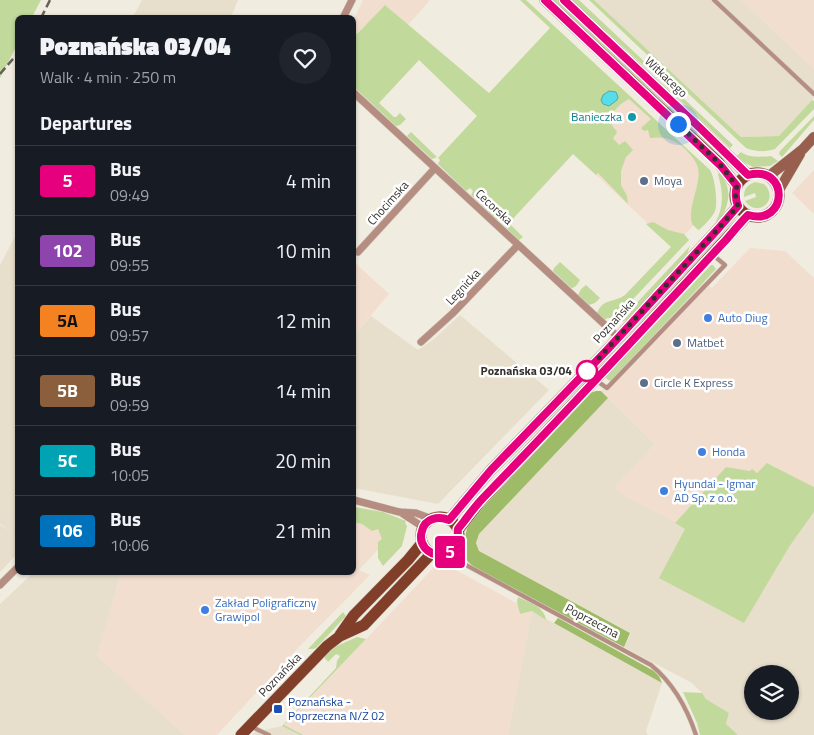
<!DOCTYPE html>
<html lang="en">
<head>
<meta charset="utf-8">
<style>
  body { margin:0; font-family:"Titillium Web",sans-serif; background:#20242c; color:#f1f3f6; height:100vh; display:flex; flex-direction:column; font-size:19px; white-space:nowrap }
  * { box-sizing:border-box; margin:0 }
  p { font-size:16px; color:#9ea1a6 }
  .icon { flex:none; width:28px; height:28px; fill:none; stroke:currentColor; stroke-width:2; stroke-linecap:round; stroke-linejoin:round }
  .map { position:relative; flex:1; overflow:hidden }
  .details { position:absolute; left:15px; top:15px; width:341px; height:560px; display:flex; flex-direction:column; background:#171b24; border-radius:8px; box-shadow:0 1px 4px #0004 }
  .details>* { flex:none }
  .badge { padding:0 10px; border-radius:4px; font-size:18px; line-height:32px }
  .tools { position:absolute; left:744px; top:665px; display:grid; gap:10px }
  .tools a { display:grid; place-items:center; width:55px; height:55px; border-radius:50%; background:#171b24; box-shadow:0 1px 4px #0004; font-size:25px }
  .you { position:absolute; width:25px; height:25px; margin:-12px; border:4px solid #fff; border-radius:50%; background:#1a73e8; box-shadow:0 0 0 8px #1a73e833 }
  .map>.badge { position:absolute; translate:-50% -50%; box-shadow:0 0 0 2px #fff }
  h2 { padding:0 25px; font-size:19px; line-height:45px }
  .round { display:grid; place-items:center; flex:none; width:52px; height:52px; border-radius:26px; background:#20242c }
  .summary { display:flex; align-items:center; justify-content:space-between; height:85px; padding:0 25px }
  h1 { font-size:24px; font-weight:800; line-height:38px }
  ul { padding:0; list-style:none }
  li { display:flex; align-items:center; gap:15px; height:70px; padding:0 25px; border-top:1px solid #363941 }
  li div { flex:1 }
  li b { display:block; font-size:19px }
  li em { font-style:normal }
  li .badge { min-width:55px; font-weight:700; text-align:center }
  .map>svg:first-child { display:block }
  .commercial { fill:#f2decf }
  .built { fill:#e8decc; fill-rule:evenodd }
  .green { fill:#c2d99c }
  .forest { fill:#9ebc67 }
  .water { fill:#57dde7; stroke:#4ca9af }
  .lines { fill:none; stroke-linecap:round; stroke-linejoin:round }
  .lane-casing { stroke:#cfcac0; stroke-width:5 }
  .street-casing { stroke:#cfcac0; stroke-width:8 }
  .secondary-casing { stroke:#cfcac0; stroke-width:11 }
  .primary-casing { stroke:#cfcac0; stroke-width:12 }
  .lane { stroke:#b68d81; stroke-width:4 }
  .street { stroke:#b68d81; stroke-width:7 }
  .secondary { stroke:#985f4e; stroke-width:10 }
  .primary { stroke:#813e29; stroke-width:11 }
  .rail { stroke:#64605a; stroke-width:2.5; stroke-dasharray:8 4; stroke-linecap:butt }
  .line-casing { stroke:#fff; stroke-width:11 }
  .line { stroke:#e6007e; stroke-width:8 }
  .walk { stroke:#33302c; stroke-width:5; stroke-dasharray:0 9 }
  .culture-dot { fill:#0f9aa8; stroke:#fff; stroke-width:2 }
  .service-dot { fill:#5c6f8a; stroke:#fff; stroke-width:2 }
  .shop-dot { fill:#3f7fe0; stroke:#fff; stroke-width:2 }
  .stop-dot { fill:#fff; stroke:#e6007e; stroke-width:2.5 }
  .transit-dot { fill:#1a4fb4; stroke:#fff; stroke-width:2 }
  .labels { text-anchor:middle; stroke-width:5; stroke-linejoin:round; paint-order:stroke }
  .street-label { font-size:12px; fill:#33302c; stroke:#fff }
  .culture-label { font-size:12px; fill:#0d838f; stroke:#fff; text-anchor:end }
  .service-label { font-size:12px; fill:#4e5e75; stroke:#fff; text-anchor:start }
  .shop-label { font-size:12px; fill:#366cbe; stroke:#fff; text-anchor:start }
  .stop-label { font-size:12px; font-weight:bold; fill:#33302c; stroke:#fff; text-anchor:end }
  .transit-label { font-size:12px; fill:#164399; stroke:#fff; text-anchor:start }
</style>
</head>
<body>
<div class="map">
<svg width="814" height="735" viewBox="0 0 814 735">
  <rect width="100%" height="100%" fill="#f1ece0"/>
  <!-- commercial -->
  <path class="commercial" d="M363,0H430L408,25L385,5L357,34L354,32V19Z
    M741,0H814V69Z
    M628,95L709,171L710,208L673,247L575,155Z
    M814,170V214L792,193Z
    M750,248L785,251L814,278V487L768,463L757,473L726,467L675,523L627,497L615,487L655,444L601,391L704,282L712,288Z
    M354,262L389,294L354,335Z
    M354,521L383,527L387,540L359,570L370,575L298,648L217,735H185L97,656L121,573L354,572Z
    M445,564L518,604L520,614L532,611L508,735H303L284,726L436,565Z"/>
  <!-- built -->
  <path class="built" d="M142,0H238L231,17H133Z
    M594,0H741L814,69V98L779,136L741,137Z
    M17,233V554L0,572V525L11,531L0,524V265Z
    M460,315L549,390L438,504L354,488V335L371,316L418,350L434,339Z
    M608,398L655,444L615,487L627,497L686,528L660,578L727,614L789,547L814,512V735H738L726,724L729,713L706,699L701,692L692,683L624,647L631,633L479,551L476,543L479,534ZM752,674H790V711H752Z
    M33,573H121L97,656L185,735H0V604Z
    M532,611L662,683L646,731L648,735H508Z
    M282,726L300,735H252L255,732Z"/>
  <!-- green -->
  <path class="green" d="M0,0H41L32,17L18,18L17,45L0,78Z
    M520,0H526L710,170C715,178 718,203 715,211C712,218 704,225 699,230C698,230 694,226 693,225C685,212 702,184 698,168C696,160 689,153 683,147C673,139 663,136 650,138L648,130L644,131L641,128L651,119L629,99C621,103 607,114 612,125C613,128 615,129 617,131L616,134L613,138L619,145L625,141L633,150L626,157L621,171V185L627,196L628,204L598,173L596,175L573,154L509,223L523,237L519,240L501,223L504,220L501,217L497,220L471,195L473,191L470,188L466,191L438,164L440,160L438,158L477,116L419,60L379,103L394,117H396L400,113L406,119L400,125L396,126L354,87V32L357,34L385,5L489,93L550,28Z
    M551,0H557L722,156L720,158Z
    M572,0H579L733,145L730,148L656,77Z
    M589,0H594L741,137L779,136L812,100L814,101V109L775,149C765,152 756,152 746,148Z
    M814,116V120L782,157L779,154L780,151Z
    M411,132L437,157L432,159L407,136Z
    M741,152C749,158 762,157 771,156L778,161L770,166L753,167L745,163L737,156Z
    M719,172C734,190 729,205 718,224L716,221C724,207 723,190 718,175Z
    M755,182L764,184C780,199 758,219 745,201L756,197L755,193L744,197C744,189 747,185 755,182Z
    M653,222L668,230L684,234L689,240L617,316L613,318H607L605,320L597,313C603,298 614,303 625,295L671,247L646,224Z
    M690,246L687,254L627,320L618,323Z
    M560,262L580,280C578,283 576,288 571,288L553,271L554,268Z
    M711,265H713L716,269L611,381L608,380L606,378V375Z
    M586,285L600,298L595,303L589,305L578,295L581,289Z
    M767,463L814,487V512L789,547L744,623L659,578L685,529L675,523L726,467L750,471L752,469L757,473Z
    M354,507L383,512L406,521L405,523L407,526L402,546L383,566L378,558V542L382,539L378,529L372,531L362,524L354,522Z
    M518,597C529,602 545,607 546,620L532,611L520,614L517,602Z
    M343,612L346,616L316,648L313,649H308Z
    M357,637L366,639L284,725L303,735H300L282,726L336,668L337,661L340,656L336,654L328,662L326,659L325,660V654L337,646Z
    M683,692L702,693L706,699L729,713L726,724L738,735H700L697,723Z"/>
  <!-- forest -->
  <path class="forest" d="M596,391H601L608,398L479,534L476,543L479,551L630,633L624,647L477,569C470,564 462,558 463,549C463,547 465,544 465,541C466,532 466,530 470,521L590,393Z
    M558,618L654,671L659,676L662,683L554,623Z"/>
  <!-- water -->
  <path class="water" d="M609,91L616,92L618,97L617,100L609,106L603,104L601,100L603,95Z"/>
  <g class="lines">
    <!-- lane casing -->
    <g class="lane-casing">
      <path id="lane" d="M714,0L814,94
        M597,381L607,388L725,265L713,255
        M451,551L454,554L466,565L651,665C673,683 687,708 696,735
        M252,727L269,735"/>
    </g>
    <!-- street casing -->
    <g class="street-casing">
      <path id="street" d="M343,18L352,0
        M354,93L618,337
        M358,252L435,168
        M421,342L453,313L518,245
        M354,500L399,512L416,513L432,519
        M400,512L423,527
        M0,585L18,567"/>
    </g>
    <!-- secondary casing -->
    <g class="secondary-casing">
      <path id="secondary" d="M769,176L803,149L814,137
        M779,190L800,154"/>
    </g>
    <!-- primary casing -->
    <g class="primary-casing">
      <path id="primary" d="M545,0L718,162L737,186
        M564,0L699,127L748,175
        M735 195a22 22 0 1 1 44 0a22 22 0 1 1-44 0Z
        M421 536a19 19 0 1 1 38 0a19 19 0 1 1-38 0Z
        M449,520L491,470L607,350L718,229L738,206
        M458,530L479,503L619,355L748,215
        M340,635L354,615L408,560L422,543
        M241,735L327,646L340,636L364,625L432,553"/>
    </g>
    <!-- lane -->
    <use href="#lane" class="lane"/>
    <!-- street -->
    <use href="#street" class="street"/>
    <!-- secondary -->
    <use href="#secondary" class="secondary"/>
    <!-- primary -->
    <use href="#primary" class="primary"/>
    <!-- rail -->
    <path class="rail" d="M41,18L50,0
      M0,74L18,53"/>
  </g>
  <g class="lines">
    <!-- line casing -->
    <g class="line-casing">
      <path id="line" d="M545,0L721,166L737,186C735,193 735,198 738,206L718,229L607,350L491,470L449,520C438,516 425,518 422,531C420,537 421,543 425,548C434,558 451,556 457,544C459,539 457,534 458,529C460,526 463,523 465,520C471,512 477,504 484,497C547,432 609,366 671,299C689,280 707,260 725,241C733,232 740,223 748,215C788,227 790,164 748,175L699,127L564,0"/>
    </g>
    <!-- line -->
    <use href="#line" class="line"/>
    <!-- walk -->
    <path class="walk" d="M587,371L718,229L738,206C735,198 735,193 737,186L718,162L678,124"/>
  </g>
  <!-- markers -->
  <circle class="culture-dot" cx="632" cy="117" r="5"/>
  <g class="service-dot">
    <circle cx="644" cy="181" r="5"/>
    <circle cx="677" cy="343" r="5"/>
    <circle cx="644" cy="383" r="5"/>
  </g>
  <g class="shop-dot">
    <circle cx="708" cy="318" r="5"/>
    <circle cx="702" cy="452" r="5"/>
    <circle cx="664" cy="491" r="5"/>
    <circle cx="205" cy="610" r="5"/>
  </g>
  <circle class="stop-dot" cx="587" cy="371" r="10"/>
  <rect class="transit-dot" x="273" y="704" width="10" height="10" rx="2.5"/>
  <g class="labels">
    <!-- street labels -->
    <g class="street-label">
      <text transform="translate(666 77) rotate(43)" y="4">Witkacego</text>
      <text transform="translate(388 203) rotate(-48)" y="4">Chocimska</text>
      <text transform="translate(494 207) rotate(43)" y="4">Cecorska</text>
      <text transform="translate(463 287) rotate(-47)" y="4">Legnicka</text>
      <text transform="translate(614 321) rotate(-48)" y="4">Poznańska</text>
      <text transform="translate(592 621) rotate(28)" y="4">Poprzeczna</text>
      <text transform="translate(280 675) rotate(-46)" y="4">Poznańska</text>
    </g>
    <!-- culture labels -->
    <g class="culture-label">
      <text x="622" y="121">Banieczka</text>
    </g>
    <!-- service labels -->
    <g class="service-label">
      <text x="654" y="185">Moya</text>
      <text x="687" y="347">Matbet</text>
      <text x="654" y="387">Circle K Express</text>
    </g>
    <!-- shop labels -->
    <g class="shop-label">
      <text x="718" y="322">Auto Diug</text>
      <text x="712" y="456">Honda</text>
      <text x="674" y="488">Hyundai - Igmar<tspan x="674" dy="14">AD Sp. z o.o.</tspan></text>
      <text x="215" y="607">Zakład Poligraficzny<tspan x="215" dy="14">Grawipol</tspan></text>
    </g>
    <!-- stop labels -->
    <g class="stop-label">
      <text x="572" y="375">Poznańska 03/04</text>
    </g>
    <!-- transit labels -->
    <g class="transit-label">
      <text x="288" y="706">Poznańska -<tspan x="288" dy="14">Poprzeczna N/Ż 02</tspan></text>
    </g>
  </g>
</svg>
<div class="tools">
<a><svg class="icon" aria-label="layers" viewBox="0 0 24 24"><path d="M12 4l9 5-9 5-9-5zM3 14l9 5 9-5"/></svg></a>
</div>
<div class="you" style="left:678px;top:124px"></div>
<b class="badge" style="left:450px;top:552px;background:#e6007e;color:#fff">5</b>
<section class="details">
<div class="summary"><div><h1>Poznańska 03/04</h1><p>Walk · 4 min · 250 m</p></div><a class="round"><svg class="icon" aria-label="heart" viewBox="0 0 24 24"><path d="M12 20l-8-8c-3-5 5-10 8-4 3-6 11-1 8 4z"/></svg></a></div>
<h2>Departures</h2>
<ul>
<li><span class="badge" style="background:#e6007e;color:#fff">5</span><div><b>Bus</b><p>09:49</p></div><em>4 min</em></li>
<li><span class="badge" style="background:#8e44ad;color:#fff">102</span><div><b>Bus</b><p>09:55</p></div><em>10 min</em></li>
<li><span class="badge" style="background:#f58220;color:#111">5A</span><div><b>Bus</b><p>09:57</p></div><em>12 min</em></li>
<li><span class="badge" style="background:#8b5e3c;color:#fff">5B</span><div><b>Bus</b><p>09:59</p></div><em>14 min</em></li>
<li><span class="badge" style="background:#00a3b4;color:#fff">5C</span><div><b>Bus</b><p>10:05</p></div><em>20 min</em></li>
<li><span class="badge" style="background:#0072bc;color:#fff">106</span><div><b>Bus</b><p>10:06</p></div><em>21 min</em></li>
</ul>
</section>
</div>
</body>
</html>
